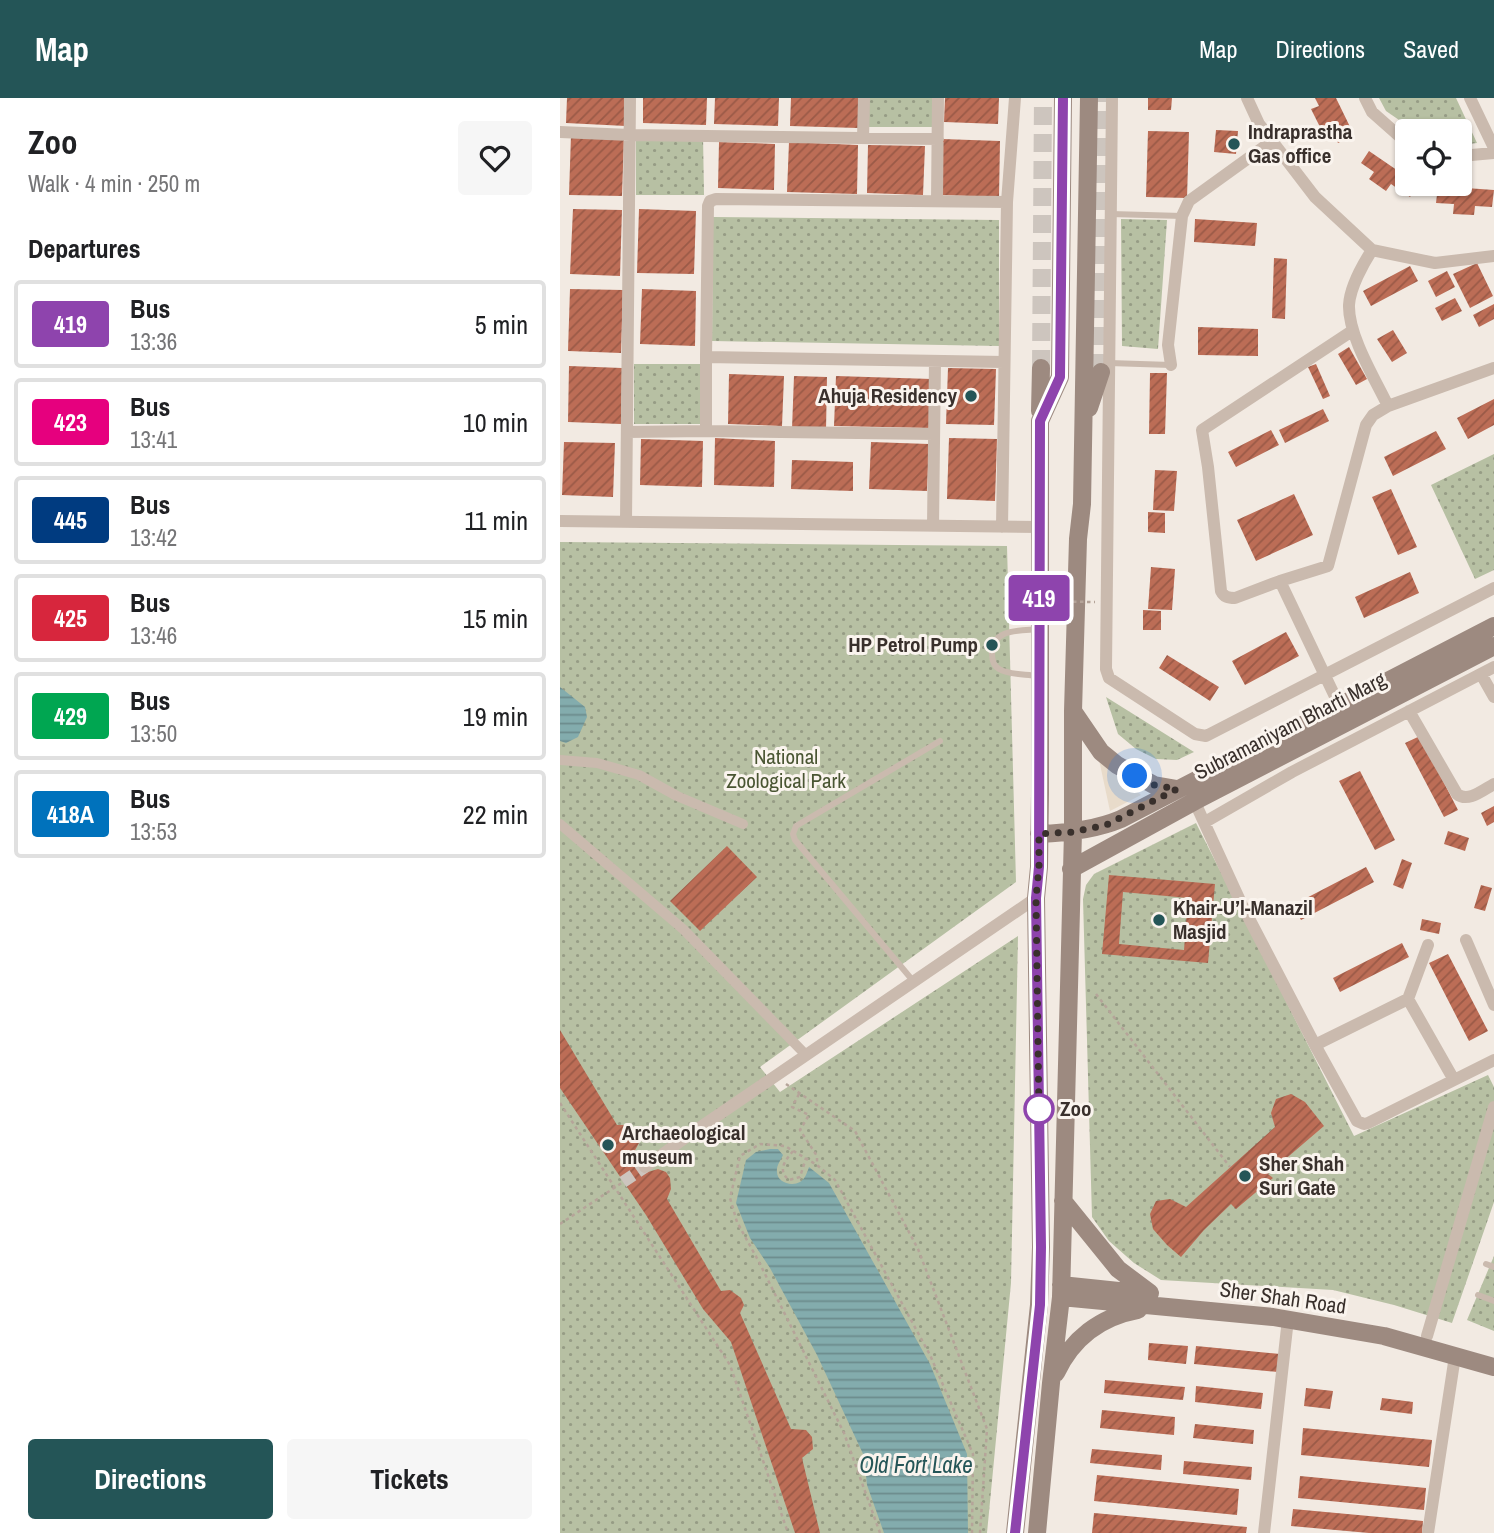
<!DOCTYPE html>
<html lang="en">
<head>
<meta charset="utf-8">
<style>
  body { margin:0; font-family:"Archivo Narrow",sans-serif; background:#f6f6f6; color:#202124; height:100vh; display:flex; flex-direction:column; font-size:26px; white-space:nowrap }
  * { box-sizing:border-box; margin:0 }
  p { font-size:23px; color:#757577 }
  .icon { flex:none; width:38px; height:38px; fill:none; stroke:currentColor; stroke-width:2; stroke-linecap:round; stroke-linejoin:round }
  .map { position:relative; flex:1; overflow:hidden }
  .drawer { display:flex; flex-direction:column; background:#fff; width:560px }
  .drawer>* { flex:none }
  .badge { padding:0 14px; border-radius:5px; font-size:24px; line-height:46px }
  .buttons { position:absolute; left:835px; top:21px; display:grid; gap:14px }
  .buttons a { display:grid; place-items:center; width:77px; height:77px; border-radius:7px; background:#fff; box-shadow:0 2px 5px #0004; font-size:35px }
  .you { position:absolute; width:35px; height:35px; margin:-18px; border:5px solid #fff; border-radius:50%; background:#1a73e8; box-shadow:0 0 0 10px #1a73e833 }
  .map>.badge { position:absolute; translate:-50% -50%; box-shadow:0 0 0 4px #fff }
  h2 { padding:0 28px; font-size:26px; line-height:63px }
  .round { display:grid; place-items:center; flex:none; width:74px; height:74px; border-radius:7px; background:#f6f6f6 }
  .overview { display:flex; align-items:center; justify-content:space-between; height:119px; padding:0 28px }
  h1 { font-size:33px; font-weight:700; line-height:52px }
  .primary-button { display:flex; gap:14px; margin-top:auto; padding:14px 28px }
  .primary-button a { flex:1; height:80px; border-radius:7px; background:#245557; color:#fff; font-size:28px; font-weight:700; line-height:80px; text-align:center }
  .primary-button a+a { background:#f6f6f6; color:#202124 }
  ul { padding:0; list-style:none }
  li { display:flex; align-items:center; gap:21px; height:88px; margin:0 14px 10px; padding:0 14px; border:4px solid #e0e0e0; border-radius:7px }
  li div { flex:1 }
  li b { display:block; font-size:26px }
  li em { font-style:normal }
  li .badge { min-width:77px; font-weight:700; text-align:center }
  header { display:flex; align-items:center; gap:42px; box-sizing:border-box; height:98px; padding:0 35px; background:#245557; color:#fff }
  header strong { font-size:33px }
  nav { display:flex; gap:38px; margin-inline-start:auto; font-size:24px }
  main { display:flex; flex:1; min-height:0 }
  .map>svg:first-child { display:block }
  .green { fill:url(#green-dots) }
  .plaza { fill:#e8dbca }
  .water { fill:url(#water-rules) }
  .building { fill:url(#building-hatch); fill-rule:evenodd }
  .lines { fill:none; stroke-linecap:round; stroke-linejoin:round }
  .minor-tunnel { stroke:#cdc5be; stroke-width:12; stroke-dasharray:12 6; stroke-linecap:butt }
  .secondary-tunnel { stroke:#cdc5be; stroke-width:18; stroke-dasharray:18 9; stroke-linecap:butt }
  .path { stroke:#b5a499; stroke-width:2.5; stroke-dasharray:3.5 3.5; stroke-linecap:butt }
  .service { stroke:#cabaae; stroke-width:6 }
  .pedestrian { stroke:#cabaae; stroke-width:10 }
  .minor { stroke:#cabaae; stroke-width:12 }
  .secondary { stroke:#9d8a80; stroke-width:18 }
  .path-bridge { stroke:#b5a499; stroke-width:2.5; stroke-dasharray:3.5 3.5; stroke-linecap:butt }
  .line-casing { stroke:#fff; stroke-width:16 }
  .line { stroke:#8e44ad; stroke-width:10 }
  .walk { stroke:#39302c; stroke-width:7; stroke-dasharray:0 12.6 }
  .poi-dot { fill:#245557; stroke:#faf4ee; stroke-width:2.5 }
  .stop-dot { fill:#fff; stroke:#8e44ad; stroke-width:3.5 }
  .labels { text-anchor:middle; stroke-width:6; stroke-linejoin:round; paint-order:stroke }
  .poi-label { font-size:21px; font-weight:bold; fill:#39302c; stroke:#faf4ee; text-anchor:start }
  .street-label { font-size:21px; fill:#39302c; stroke:#faf4ee }
  .park-label { font-size:21px; fill:#495532; stroke:#faf4ee }
  .stop-label { font-size:21px; font-weight:bold; fill:#39302c; stroke:#faf4ee; text-anchor:start }
  .water-label { font-size:23px; font-style:italic; fill:#245557; stroke:#faf4ee }
</style>
</head>
<body>
<header>
<strong>Map</strong>
<nav><a>Map</a><a>Directions</a><a>Saved</a></nav>
</header>
<main>
<section class="drawer">
<div class="overview"><div><h1>Zoo</h1><p>Walk · 4 min · 250 m</p></div><a class="round"><svg class="icon" aria-label="heart" viewBox="0 0 24 24"><path d="M12 20l-8-8c-3-5 5-10 8-4 3-6 11-1 8 4z"/></svg></a></div>
<h2>Departures</h2>
<ul>
<li><span class="badge" style="background:#8e44ad;color:#fff">419</span><div><b>Bus</b><p>13:36</p></div><em>5 min</em></li>
<li><span class="badge" style="background:#e6007e;color:#fff">423</span><div><b>Bus</b><p>13:41</p></div><em>10 min</em></li>
<li><span class="badge" style="background:#003b80;color:#fff">445</span><div><b>Bus</b><p>13:42</p></div><em>11 min</em></li>
<li><span class="badge" style="background:#d7263d;color:#fff">425</span><div><b>Bus</b><p>13:46</p></div><em>15 min</em></li>
<li><span class="badge" style="background:#00a651;color:#fff">429</span><div><b>Bus</b><p>13:50</p></div><em>19 min</em></li>
<li><span class="badge" style="background:#0072bc;color:#fff">418A</span><div><b>Bus</b><p>13:53</p></div><em>22 min</em></li>
</ul>
<div class="primary-button"><a>Directions</a><a>Tickets</a></div>
</section>
<div class="map">
<svg width="934" height="1435" viewBox="0 0 934 1435">
  <defs>
    <pattern id="green-dots" width="8" height="8" patternUnits="userSpaceOnUse" patternTransform="scale(1.75)"><rect width="8" height="8" fill="#b7c0a3"/><path d="M2 2h.1M6 6h.1" fill="none" stroke="#969c85" stroke-width="1.8" stroke-linecap="round"/></pattern>
    <pattern id="water-rules" width="6" height="5" patternUnits="userSpaceOnUse" patternTransform="scale(1.75)"><rect width="6" height="5" fill="#83acad"/><path d="M0 2.5h6" fill="none" stroke="#6c8c8d"/></pattern>
    <pattern id="building-hatch" width="6" height="6" patternUnits="userSpaceOnUse" patternTransform="scale(1.75)"><rect width="6" height="6" fill="#bc6d56"/><path d="M-1 1l2-2M0 6l6-6M5 7l2-2" fill="none" stroke="#9a5a47"/></pattern>
  </defs>
  <rect width="100%" height="100%" fill="#f2eae2"/>
  <!-- green -->
  <path class="green" d="M309,0H376V29H309Z
    M819,0H896L917,45L900,47V33H855L826,13Z
    M76,37H143L144,97H76Z
    M153,119L439,122V248L152,243Z
    M561,121L607,122L598,251L562,248Z
    M74,266H141V326H74Z
    M934,356V472L915,481L871,387Z
    M0,444L447,448L456,784L200,969L220,994L458,838L451,1185L427,1435H0Z
    M546,599L634,654L617,662L596,661L576,651L558,636Z
    M636,725L794,1038L928,977L934,989V1104L892,1225L834,1207L773,1192L601,1182L574,1165L549,1143L532,1119L523,801L526,787L534,776Z
    M934,1158V1233L907,1222Z"/>
  <!-- plaza -->
  <path class="plaza" d="M538,657L581,697L550,713Z"/>
  <!-- water -->
  <path class="water" d="M0,589L25,609L27,619L18,639L6,645L0,643Z
    M210,1051H218L223,1057C221,1062 216,1068 217,1074C217,1084 231,1089 240,1084C245,1081 247,1075 249,1069L269,1085L370,1266L407,1356L408,1435H324L307,1387L304,1358L257,1257L210,1170L190,1140L176,1105L186,1062L196,1054Z"/>
  <!-- building -->
  <path class="building" d="M7,0H67L66,28L6,25Z
    M83,0H147L146,27L83,25Z
    M155,0H219L218,28L154,26Z
    M231,0H299L298,30L230,28Z
    M385,0H439L438,26L384,24Z
    M588,0H612L611,12H588Z
    M755,0H776L794,37L778,45L769,27L761,31L751,11L759,8Z
    M656,32L678,33L676,56L654,54Z
    M588,33L629,34L627,100L586,99Z
    M11,37L64,39L62,98L9,97Z
    M382,41L440,43L439,99L380,97Z
    M159,44L215,46L214,92L158,90Z
    M229,44L298,47L297,96L227,94Z
    M308,47L365,48L363,97L307,95Z
    M809,53L847,79V86H859L850,99L831,86L826,93L809,81L814,74L801,65Z
    M878,88L934,92L932,109L915,108L914,117L893,116L894,106L876,105Z
    M13,111L62,112L60,178L10,176Z
    M79,111L136,113L134,176L77,175Z
    M635,121L697,125L695,148L634,144Z
    M714,160L727,161L725,221L712,220Z
    M917,165L933,198L910,210L893,176Z
    M850,168L858,183L811,208L803,193Z
    M887,173L895,189L876,199L868,183Z
    M10,191L63,192L61,255L8,253Z
    M82,191L136,193L135,248L80,246Z
    M895,200L902,213L882,223L875,210Z
    M934,206V221L919,229L913,217Z
    M638,229L698,231V258L638,257Z
    M833,232L847,255L832,264L817,241Z
    M789,249L807,281L796,287L778,256Z
    M756,266L770,298L763,301L748,269Z
    M9,268L62,270L61,326L8,324Z
    M388,270L436,271L434,327L386,326Z
    M590,275H607L605,336H589Z
    M169,276L224,278L222,328L168,326Z
    M234,278L267,279L266,332L232,331Z
    M276,278L372,281L371,330L274,328Z
    M934,301V327L908,341L897,320Z
    M763,311L769,323L725,345L719,332Z
    M711,332L719,347L676,369L668,354Z
    M876,333L886,351L833,378L824,359Z
    M155,340L215,343L214,389L154,387Z
    M389,340L437,341L435,403L387,401Z
    M81,341L143,343L142,389L80,387Z
    M4,344L55,345L53,399L2,397Z
    M311,344L369,346L367,393L309,391Z
    M232,362L293,364V393L231,391Z
    M595,372L617,373L614,413L593,412Z
    M831,391L857,449L838,457L812,399Z
    M734,396L753,437L696,463L677,422Z
    M588,414L605,415V435L588,434Z
    M591,469L615,471L612,512L588,511Z
    M850,474L859,495L804,520L795,499Z
    M583,512L601,513V532H583Z
    M726,534L739,558L685,587L672,563Z
    M607,557L659,589L650,603L599,570Z
    M860,638L898,712L884,719L845,645Z
    M800,673L835,742L815,752L779,683Z
    M934,708V724L927,728L921,715Z
    M888,733L909,740L905,753L884,746Z
    M167,748L197,779L140,833L110,803Z
    M842,761L852,765L843,791L833,787Z
    M806,769L814,784L741,822L733,807Z
    M549,777L655,786L648,865L542,856ZM563,794L628,800L624,852L559,846Z
    M921,787L932,790L925,813L914,810Z
    M862,821L881,825L879,836L860,832Z
    M842,845L849,859L780,894L773,880Z
    M888,856L928,933L909,943L869,865Z
    M0,932L57,1027H67L77,1034L79,1045L74,1054L88,1074L98,1071L106,1074L110,1080L111,1091L107,1101L161,1193L170,1192L181,1200L184,1207L180,1215L231,1331L246,1332L252,1339L253,1351L242,1360L260,1435H235L171,1244L143,1211L86,1117L0,990Z
    M731,996L745,1004L764,1028L708,1076L713,1080L676,1111L671,1106L644,1132L621,1159L607,1147L593,1131L590,1116L596,1103L610,1101L626,1109L715,1029L711,1015L716,1001Z
    M589,1245L628,1248L626,1266L588,1262Z
    M636,1248L720,1256L718,1274L634,1266Z
    M545,1282L625,1289L623,1302L544,1295Z
    M636,1288L703,1295L701,1311L635,1304Z
    M746,1290L773,1293L770,1311L744,1308Z
    M822,1300L853,1304L852,1316L820,1312Z
    M542,1312L615,1319L614,1337L540,1330Z
    M635,1326L694,1332L693,1346L633,1340Z
    M743,1330L872,1342L869,1369L741,1357Z
    M532,1351L602,1357L601,1372L530,1365Z
    M624,1363L692,1369L691,1382L623,1376Z
    M537,1377L679,1391L677,1417L534,1403Z
    M740,1378L866,1390L864,1412L738,1400Z
    M733,1411L863,1423L862,1435H809L731,1428Z
    M534,1415L687,1429L686,1435H532Z"/>
  <g class="lines">
    <!-- minor-tunnel -->
    <path class="minor-tunnel" d="M63,1084L85,1069"/>
    <!-- secondary-tunnel -->
    <path class="secondary-tunnel" d="M481,270L483,0
      M541,274L543,0"/>
    <!-- path -->
    <path class="path" d="M536,896L670,1069
      M226,986L295,1033L358,1151L427,1331L420,1435
      M239,996L232,1009L249,1017L240,1032L257,1058V1067
      M0,1005L170,1267L228,1435
      M233,1053C225,1063 217,1072 229,1082L240,1079L246,1060
      M0,1126L63,1084
      M320,1435L284,1335L199,1164L177,1124L170,1100L180,1058L200,1046L225,1048L257,1067L275,1082L370,1257L413,1356L412,1435"/>
    <!-- service -->
    <path class="service" d="M551,116L622,118
      M549,265L611,267
      M477,578C466,576 449,577 439,571C434,568 432,562 432,556C431,530 461,533 479,531
      M354,884L235,742L233,736L236,728L380,643
      M926,1166L934,1169
      M918,1197L934,1203"/>
    <!-- pedestrian -->
    <path class="pedestrian" d="M0,662L37,665L79,677L117,698L183,726
      M0,726L123,831L246,957"/>
    <!-- minor -->
    <path class="minor" d="M552,0L546,571L549,580L635,636L646,638L934,490
      M687,0L699,26L755,99L812,152L875,165L934,158
      M805,0L812,14L847,45
      M910,0L934,50
      M0,34L70,37L378,41
      M303,40L304,0
      M900,58L934,55
      M377,102L378,0
      M812,152C803,166 790,190 789,207C788,237 815,281 828,308
      M792,233L642,332L648,369L661,493C664,499 668,500 675,500L720,483L768,468L806,327L813,317L828,308L934,270
      M444,264L146,259L148,108L150,103L156,101L447,104
      M611,267L608,247L622,118L629,103L712,43
      M146,333V259
      M67,334L146,333L374,336
      M0,423L479,429
      M66,423L70,0
      M373,428L375,263
      M442,429L447,104L455,0
      M720,483L779,607
      M921,576L934,599
      M849,613L897,696C908,705 923,692 934,686
      M632,698L682,807L755,947L797,1023L804,1026L808,1025L934,962
      M645,724L732,674L934,569
      M906,842L934,907
      M848,901L868,847
      M755,947L848,901L894,982
      M85,1069L129,1037L476,800
      M867,1238L934,1009
      M704,1435L728,1221
      M868,1435L895,1258"/>
    <!-- secondary -->
    <path class="secondary" d="M529,310L541,274
      M480,313L481,270
      M513,613L541,654L557,667L594,687L617,691
      M479,736C507,735 535,732 561,721L934,528
      M511,771L635,703L934,548
      M503,1103L558,1171L590,1195
      M501,1187L578,1195
      M501,1199L713,1219L824,1238L934,1269
      M496,1275C512,1241 540,1219 578,1212
      M455,1435L479,1207L481,1149L476,800L479,769L480,696V323L500,279L503,0
      M477,1435L491,1285L501,1199L513,734V613L518,441L522,406L529,0"/>
    <!-- path-bridge -->
    <path class="path-bridge" d="M464,503L535,504"/>
  </g>
  <g class="lines">
    <!-- line casing -->
    <g class="line-casing">
      <path id="line" d="M455,1435L480,1207L481,1149L476,800L479,769L480,323L500,279L503,0"/>
    </g>
    <!-- line -->
    <use href="#line" class="line"/>
    <!-- walk -->
    <path class="walk" d="M479,1011V1015L476,800L479,769V736L513,734L546,727L617,691L594,687L575,678"/>
  </g>
  <!-- markers -->
  <g class="poi-dot">
    <circle cx="674" cy="46" r="7"/>
    <circle cx="411" cy="298" r="7"/>
    <circle cx="432" cy="547" r="7"/>
    <circle cx="599" cy="822" r="7"/>
    <circle cx="48" cy="1047" r="7"/>
    <circle cx="685" cy="1078" r="7"/>
  </g>
  <circle class="stop-dot" cx="479" cy="1011" r="14"/>
  <g class="labels">
    <!-- poi labels -->
    <g class="poi-label">
      <text x="688" y="41">Indraprastha<tspan x="688" dy="24">Gas office</tspan></text>
      <text x="397" y="305" text-anchor="end">Ahuja Residency</text>
      <text x="418" y="554" text-anchor="end">HP Petrol Pump</text>
      <text x="613" y="817">Khair-U’l-Manazil<tspan x="613" dy="24">Masjid</tspan></text>
      <text x="62" y="1042">Archaeological<tspan x="62" dy="24">museum</tspan></text>
      <text x="699" y="1073">Sher Shah<tspan x="699" dy="24">Suri Gate</tspan></text>
    </g>
    <!-- street labels -->
    <g class="street-label">
      <text transform="translate(730 628) rotate(-27)" y="7">Subramaniyam Bharti Marg</text>
      <text transform="translate(723 1200) rotate(8)" y="7">Sher Shah Road</text>
    </g>
    <!-- park labels -->
    <g class="park-label">
      <text x="226" y="666">National<tspan x="226" dy="24">Zoological Park</tspan></text>
    </g>
    <!-- stop labels -->
    <g class="stop-label">
      <text x="500" y="1018">Zoo</text>
    </g>
    <!-- water labels -->
    <g class="water-label">
      <text x="356" y="1375">Old Fort Lake</text>
    </g>
  </g>
</svg>
<div class="buttons">
<a><svg class="icon" aria-label="locate" viewBox="0 0 24 24"><circle cx="12" cy="12" r="6"/><path d="M12 2v4M12 18v4M2 12h4M18 12h4"/></svg></a>
</div>
<div class="you" style="left:575px;top:678px"></div>
<b class="badge" style="left:479px;top:500px;background:#8e44ad;color:#fff">419</b>
</div>
</main>
</body>
</html>
